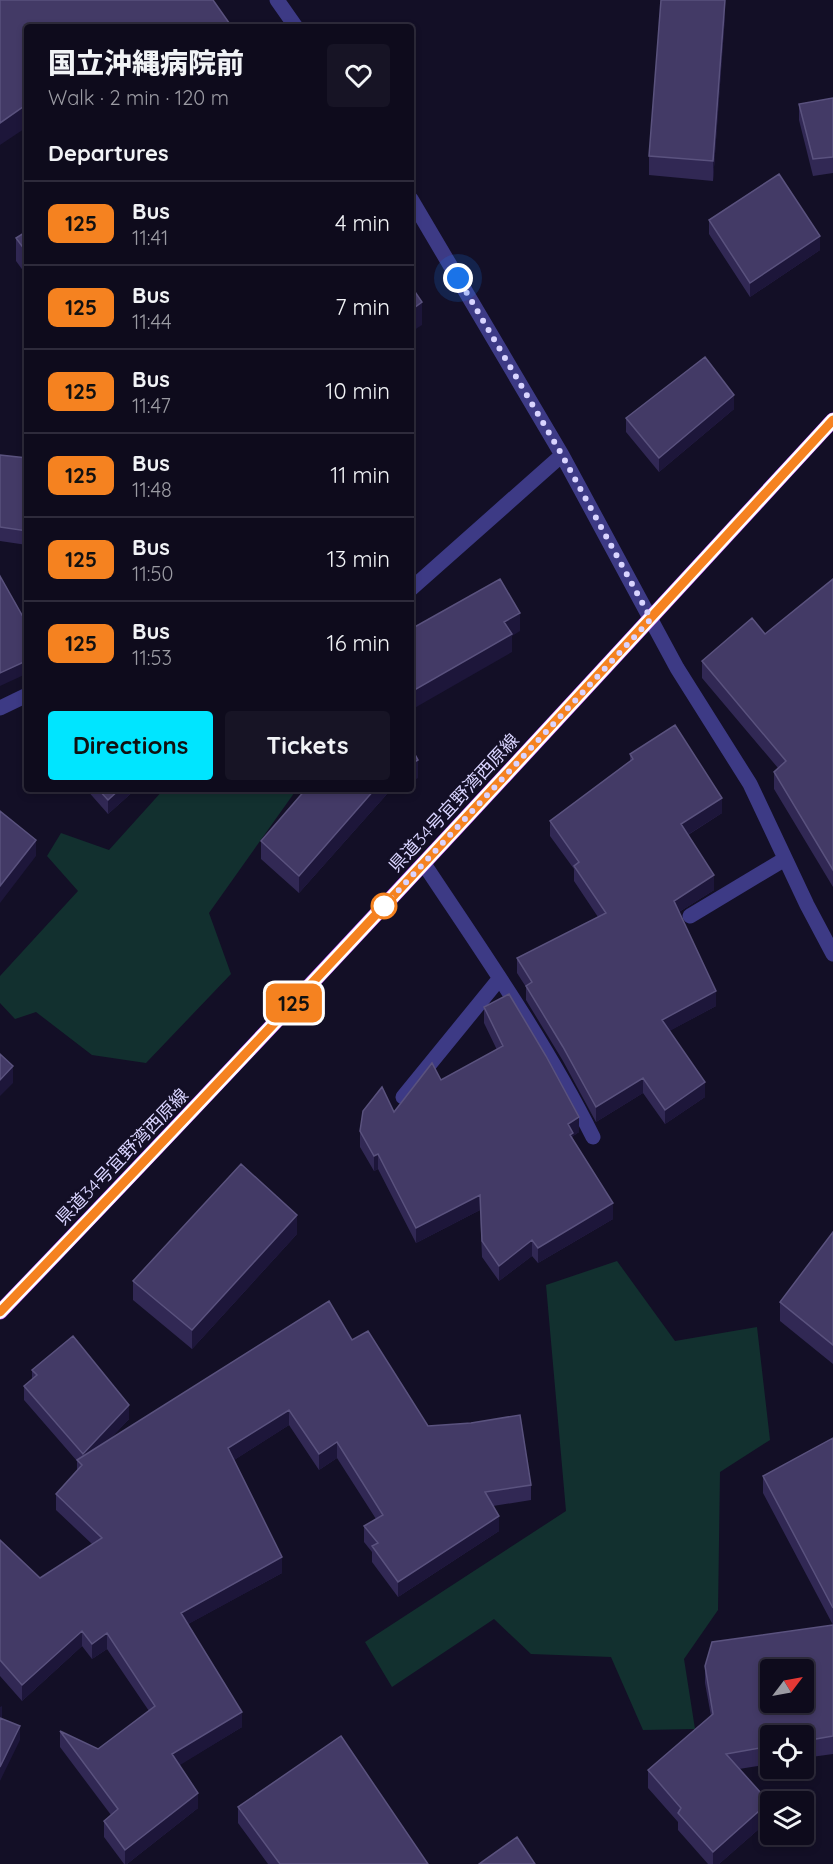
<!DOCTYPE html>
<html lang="en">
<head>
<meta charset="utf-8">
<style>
  body { margin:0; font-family:Quicksand,"Noto Sans JP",sans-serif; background:#171425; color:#f1f3f6; height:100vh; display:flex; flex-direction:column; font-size:22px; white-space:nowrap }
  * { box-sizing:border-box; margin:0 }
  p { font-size:20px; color:#9b9ba3 }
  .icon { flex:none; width:33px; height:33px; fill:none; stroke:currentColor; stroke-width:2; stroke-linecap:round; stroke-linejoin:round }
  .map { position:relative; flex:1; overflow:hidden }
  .drawer { position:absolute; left:24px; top:24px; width:390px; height:768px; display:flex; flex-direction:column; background:#0e0b1c; border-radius:6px; box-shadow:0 3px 9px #0003,0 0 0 2px #2e2b3b }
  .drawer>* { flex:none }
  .badge { padding:0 12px; border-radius:9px; font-size:21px; line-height:39px }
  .needle { width:39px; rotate:58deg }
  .controls { position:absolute; left:760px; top:1659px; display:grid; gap:12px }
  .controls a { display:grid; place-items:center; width:54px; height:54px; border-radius:6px; background:#0e0b1c; box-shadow:0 3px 9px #0003,0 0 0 2px #2e2b3b; font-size:30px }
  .you { position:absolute; width:30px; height:30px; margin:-15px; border:4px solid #fff; border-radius:50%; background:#1a73e8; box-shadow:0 0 0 9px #1a73e833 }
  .map>.badge { position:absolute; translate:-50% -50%; box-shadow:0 0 0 3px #fff }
  h2 { padding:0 24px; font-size:22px; line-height:54px }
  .round { display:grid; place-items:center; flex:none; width:63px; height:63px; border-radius:6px; background:#171425 }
  .overview { display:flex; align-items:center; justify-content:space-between; height:102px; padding:0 24px }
  h1 { font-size:28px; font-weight:800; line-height:45px }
  .button { display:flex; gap:12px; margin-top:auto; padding:12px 24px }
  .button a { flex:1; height:69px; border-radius:6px; background:#00e5ff; color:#111; font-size:24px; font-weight:800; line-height:69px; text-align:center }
  .button a+a { background:#171425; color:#f1f3f6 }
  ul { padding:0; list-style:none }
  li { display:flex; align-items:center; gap:18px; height:84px; padding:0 24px; border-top:2px solid #2e2b3b }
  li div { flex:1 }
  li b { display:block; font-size:22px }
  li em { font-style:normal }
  li .badge { min-width:66px; font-weight:700; text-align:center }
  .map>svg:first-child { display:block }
  .green { fill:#12302f }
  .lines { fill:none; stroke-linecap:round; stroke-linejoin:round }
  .minor { stroke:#3d3a85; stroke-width:15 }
  .major { stroke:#c25bff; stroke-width:15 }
  .wall { fill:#312854 }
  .shaded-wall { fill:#1d163a }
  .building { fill:#433a66; stroke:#5a527e; stroke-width:1.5; fill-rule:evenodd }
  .line-casing { stroke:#fff; stroke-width:14 }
  .line { stroke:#f58220; stroke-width:9 }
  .walk { stroke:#d9d4ff; stroke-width:6; stroke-dasharray:0 10.8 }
  .stop-dot { fill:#fff; stroke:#f58220; stroke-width:3 }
  .labels { text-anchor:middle; stroke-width:5; stroke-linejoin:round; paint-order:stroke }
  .street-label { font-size:18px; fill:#d9d4ff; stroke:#130f26 }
</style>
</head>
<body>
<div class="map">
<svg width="833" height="1864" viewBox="0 0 833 1864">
  <rect width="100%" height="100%" fill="#130f26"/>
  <!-- green -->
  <path class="green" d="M164,789H297L209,913L231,974L146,1063L92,1055L36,1012L15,1019L0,1003V976L78,891L47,856L61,833L109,850Z
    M617,1261L675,1341L757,1327L770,1440L720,1472L718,1610L684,1659L695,1729L643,1730L611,1657L531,1654L494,1619L392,1687L365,1642L566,1511L546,1285Z"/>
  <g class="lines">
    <!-- minor -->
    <path class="minor" d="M277,0L296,27
      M411,199L562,455L677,668L750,784L807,905L833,954
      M411,589L562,455
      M0,708L27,695
      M424,864C483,953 545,1041 593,1137
      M690,916L785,859
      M403,1097L500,978"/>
    <!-- major -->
    <path class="major" d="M0,1312C282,1019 557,720 833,420"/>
  </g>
  <!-- wall -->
  <path class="wall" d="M725,16L713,181L649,175V156Z
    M833,98V173L813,176L799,120V104Z
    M709,220L820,250L750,297L709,234Z
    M27,231V276L16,261V238Z
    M734,409L659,472L626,432V418Z
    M0,455L27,458V545L0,541Z
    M833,579V887L774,789V772L778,768L702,678V661L765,634Z
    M630,754L722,813L688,835L714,890L679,912L716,1006L669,1031L705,1097L665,1124L643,1093L596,1122L563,1061L526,1000V987L517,973V958L598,917L574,881V869L550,836V821L630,761Z
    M86,789H136L108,814Z
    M387,794L299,893L261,859V841Z
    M484,1007L579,1132L573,1136V1139L613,1219L538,1263L532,1256L499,1281L482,1257L480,1210L416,1243L378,1169L374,1171L360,1147V1131L394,1112L441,1080L497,1050L484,1023Z
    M833,1232V1364L780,1321V1302Z
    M297,1234L192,1349L133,1300V1281Z
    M352,1340L428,1426L531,1485V1500L493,1506L499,1531L398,1597L372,1562V1552L364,1542V1526L376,1519L337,1458L319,1470L289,1425L234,1460L282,1573L188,1624L242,1727L179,1765L198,1808L127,1864H124L104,1837V1821L111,1815L60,1747V1731L98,1749L149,1711L107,1649L92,1659L82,1646L22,1701L0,1676V1540L40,1578L92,1544L56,1510V1494L77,1471V1461L24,1400V1386L32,1379V1370L129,1419L109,1440Z
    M833,1438V1754L804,1758V1736H771V1764L739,1769L769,1820L719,1864H708L678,1830V1822L648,1788V1770L711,1716L705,1683V1666L833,1625L763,1493V1476Z
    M238,1807L428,1864H268L238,1823Z"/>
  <!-- shaded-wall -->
  <path class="shaded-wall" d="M725,0V16L713,181V161Z
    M27,104V127L0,145V123Z
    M820,236V250L750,297V283Z
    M422,302V325L411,332V310Z
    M734,395V409L659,472V458Z
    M520,613V631L512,636V652L411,710V692L504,622Z
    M27,645L26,674L0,686V673Z
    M418,760V778L411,782V764Z
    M120,789H136L108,814V800Z
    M375,789H396L387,794L299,893V876Z
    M722,798V813L681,839V824Z
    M36,840V856L0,903V886Z
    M714,875V890L674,915V901Z
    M716,991V1006L662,1035V1020Z
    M13,1066V1083L0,1096V1080Z
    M643,1078V1093L596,1122V1107Z
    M705,1082V1097L665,1124V1110Z
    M579,1117V1132L573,1136V1148L568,1124Z
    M378,1154V1169L374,1171V1156Z
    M480,1195V1210L416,1243V1228Z
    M613,1203V1219L538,1263V1248Z
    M297,1215V1234L192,1349V1330Z
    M532,1240V1256L499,1281V1266Z
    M129,1405V1419L83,1468V1454Z
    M289,1410V1425L228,1464V1448Z
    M337,1442V1458L319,1470V1454Z
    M499,1516V1531L398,1597V1582Z
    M282,1557V1573L181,1628V1613Z
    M82,1631V1646L22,1701V1685Z
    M107,1633V1649L92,1659V1644Z
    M2,1706V1720L0,1721V1707Z
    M242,1712V1727L172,1770V1754Z
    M20,1726V1740L0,1781V1767Z
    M198,1793V1808L127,1864H125V1850Z
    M769,1802V1820L719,1864H713V1852Z"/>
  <!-- building -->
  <path class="building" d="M0,0H213L232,27H27V104L0,123Z
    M661,0H725L713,161L649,156Z
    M833,98V157L813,159L799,104Z
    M779,174L820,236L750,283L709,220Z
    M27,231V253L16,238Z
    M411,286L422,302L411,310Z
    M705,357L734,395L659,458L626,418Z
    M0,455L27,458V531L0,527Z
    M0,576L27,624L26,661L0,673Z
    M500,579L520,613L504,622L512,634L411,692V629Z
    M833,579V870L774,772L786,761L702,661L752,618L765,634Z
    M675,725L722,798L681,824L714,875L674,901L716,991L662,1020L705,1082L665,1110L643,1078L596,1107L563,1047L526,986L532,982L517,958L606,913L574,866L579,862L550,821L633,759L630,754Z
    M411,747L418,760L411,764Z
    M98,789H120L108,800Z
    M306,789H375L299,876L261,841Z
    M0,811L36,840L0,886Z
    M509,994L546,1056L579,1117L568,1124L573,1133L570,1135L613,1203L538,1248L532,1240L499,1266L482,1241L480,1195L416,1228L378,1154L374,1156L360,1131L363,1111L382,1087L394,1112L432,1063L441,1080L503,1046L484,1007Z
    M0,1054L13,1066L0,1080Z
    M241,1164L297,1215L192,1330L133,1281Z
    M833,1232V1345L780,1302Z
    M329,1301L352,1340L368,1331L428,1426L471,1423L520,1415L531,1485L485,1492L499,1516L398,1582L372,1546L378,1543L364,1526L383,1515L337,1442L319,1454L289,1410L228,1448L282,1557L181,1613L242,1712L172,1754L198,1793L125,1850L104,1821L118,1809L60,1731L98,1749L155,1706L107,1633L92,1644L82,1631L22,1685L0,1660V1540L40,1578L102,1538L56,1494L82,1465L77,1460Z
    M73,1336L129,1405L83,1454L24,1386L37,1375L32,1370Z
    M833,1438V1608L763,1476Z
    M833,1625V1736L804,1741V1736H771V1746L726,1754L769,1802L713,1852L678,1813L681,1808L648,1770L713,1714L705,1666L712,1642ZM771,1670H804V1702H771Z
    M0,1718L20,1726L0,1767Z
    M341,1736L428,1864H280L238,1807Z
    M517,1837L535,1864H479Z"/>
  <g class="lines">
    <!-- line casing -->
    <g class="line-casing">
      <path id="line" d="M0,1312C282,1019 557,720 833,420"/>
    </g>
    <!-- line -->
    <use href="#line" class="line"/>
    <!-- walk -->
    <path class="walk" d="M384,906L651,619L562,455L458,278"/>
  </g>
  <!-- markers -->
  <circle class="stop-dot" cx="384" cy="906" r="12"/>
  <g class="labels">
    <!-- street labels -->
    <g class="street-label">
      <text transform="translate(454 803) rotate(-47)" y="6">県道34号宜野湾西原線</text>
      <text transform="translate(122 1157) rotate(-46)" y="6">県道34号宜野湾西原線</text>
    </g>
  </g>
</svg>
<div class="controls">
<a><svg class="needle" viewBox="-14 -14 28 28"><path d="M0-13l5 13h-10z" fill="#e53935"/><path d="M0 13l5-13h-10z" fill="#9b9ba3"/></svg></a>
<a><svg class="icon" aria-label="locate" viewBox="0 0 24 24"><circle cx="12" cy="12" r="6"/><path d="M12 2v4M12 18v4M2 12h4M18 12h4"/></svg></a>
<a><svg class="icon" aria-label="layers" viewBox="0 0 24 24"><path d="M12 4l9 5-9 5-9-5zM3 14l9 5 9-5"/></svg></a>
</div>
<div class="you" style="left:458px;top:278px"></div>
<b class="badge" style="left:294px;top:1003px;background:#f58220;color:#111">125</b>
<section class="drawer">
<div class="overview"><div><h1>国立沖縄病院前</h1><p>Walk · 2 min · 120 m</p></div><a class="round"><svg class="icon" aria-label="heart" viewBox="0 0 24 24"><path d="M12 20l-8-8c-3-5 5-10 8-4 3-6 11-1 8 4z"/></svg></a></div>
<h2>Departures</h2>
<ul>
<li><span class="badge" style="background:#f58220;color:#111">125</span><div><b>Bus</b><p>11:41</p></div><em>4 min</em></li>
<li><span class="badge" style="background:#f58220;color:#111">125</span><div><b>Bus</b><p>11:44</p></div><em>7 min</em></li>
<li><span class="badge" style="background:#f58220;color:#111">125</span><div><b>Bus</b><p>11:47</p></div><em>10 min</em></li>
<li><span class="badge" style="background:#f58220;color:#111">125</span><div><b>Bus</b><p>11:48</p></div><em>11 min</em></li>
<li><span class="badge" style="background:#f58220;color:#111">125</span><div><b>Bus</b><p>11:50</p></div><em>13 min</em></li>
<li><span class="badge" style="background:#f58220;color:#111">125</span><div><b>Bus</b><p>11:53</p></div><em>16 min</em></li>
</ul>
<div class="button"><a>Directions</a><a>Tickets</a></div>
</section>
</div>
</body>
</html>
